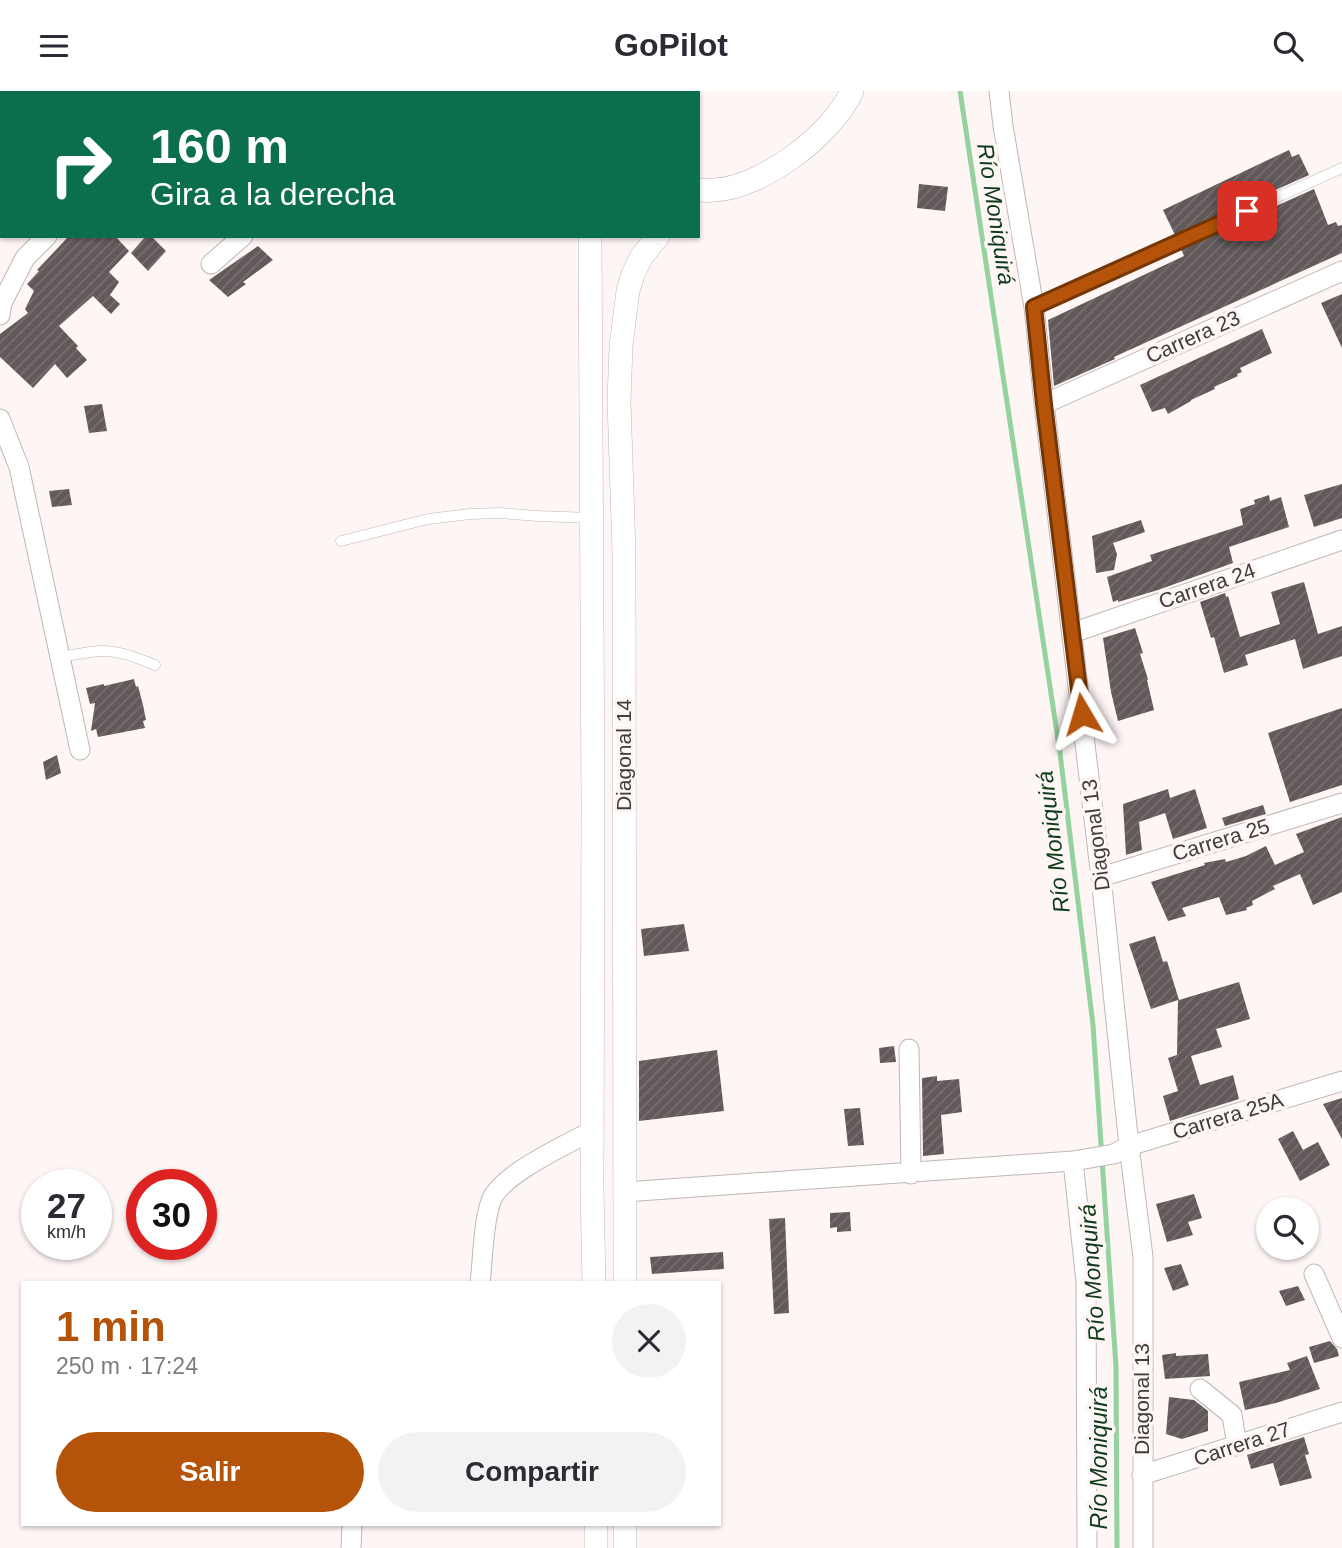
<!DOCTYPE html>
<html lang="es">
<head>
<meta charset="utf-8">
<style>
  body { margin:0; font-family:Helvetica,sans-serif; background:#f2f2f3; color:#2b2b33; height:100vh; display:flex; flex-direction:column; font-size:26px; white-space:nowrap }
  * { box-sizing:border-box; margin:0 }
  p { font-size:23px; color:#7c7c81 }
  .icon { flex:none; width:38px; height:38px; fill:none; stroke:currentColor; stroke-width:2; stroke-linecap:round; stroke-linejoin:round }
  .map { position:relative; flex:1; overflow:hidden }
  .sheet { position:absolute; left:21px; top:1190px; width:700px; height:245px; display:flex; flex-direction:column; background:#fff; border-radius:0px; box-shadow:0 2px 5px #0004 }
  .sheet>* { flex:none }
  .hud { position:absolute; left:0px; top:0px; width:700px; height:147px; box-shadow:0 2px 5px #0004; background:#0b6e4f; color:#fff; overflow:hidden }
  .buttons { position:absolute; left:1256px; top:1106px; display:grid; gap:14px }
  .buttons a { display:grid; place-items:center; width:63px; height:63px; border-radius:50%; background:#fff; box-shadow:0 2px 5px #0004; font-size:35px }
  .speed { position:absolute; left:21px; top:1078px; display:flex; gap:14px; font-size:35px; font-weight:700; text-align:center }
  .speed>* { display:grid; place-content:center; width:91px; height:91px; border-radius:50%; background:#fff; box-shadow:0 2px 5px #0004; line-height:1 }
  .speed small { font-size:18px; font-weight:400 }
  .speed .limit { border:10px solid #d22; background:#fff; color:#111 }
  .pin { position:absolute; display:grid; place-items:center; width:60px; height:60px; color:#fff; margin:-30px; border-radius:14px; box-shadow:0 4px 10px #0006 }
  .me { position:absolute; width:77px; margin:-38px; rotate:353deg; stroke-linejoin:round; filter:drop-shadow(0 0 5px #0008) }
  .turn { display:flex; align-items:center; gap:24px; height:147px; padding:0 35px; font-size:32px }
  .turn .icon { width:91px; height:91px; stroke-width:2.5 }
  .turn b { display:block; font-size:49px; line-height:60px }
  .round { display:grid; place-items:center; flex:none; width:74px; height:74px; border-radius:37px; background:#f2f2f3 }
  .head { display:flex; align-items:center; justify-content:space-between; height:119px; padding:0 35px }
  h1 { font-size:42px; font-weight:800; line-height:52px; color:#b45309 }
  .action { display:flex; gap:14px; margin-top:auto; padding:14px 35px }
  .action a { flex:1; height:80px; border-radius:42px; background:#b45309; color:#fff; font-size:28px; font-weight:800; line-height:80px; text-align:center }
  .action a+a { background:#f2f2f3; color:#2b2b33 }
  header { display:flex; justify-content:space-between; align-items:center; height:91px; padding:0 35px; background:#fff; font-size:32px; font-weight:800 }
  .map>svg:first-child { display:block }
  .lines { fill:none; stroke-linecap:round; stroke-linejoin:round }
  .stream { stroke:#94d29f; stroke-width:5 }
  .building { fill:url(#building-hatch) }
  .service-casing { stroke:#bfb7b6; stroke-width:11 }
  .minor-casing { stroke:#bfb7b6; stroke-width:21 }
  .tertiary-casing { stroke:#bfb7b6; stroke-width:24 }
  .service { stroke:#fff; stroke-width:10 }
  .minor { stroke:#fff; stroke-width:19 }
  .tertiary { stroke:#fff; stroke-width:23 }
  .route-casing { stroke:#753606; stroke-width:18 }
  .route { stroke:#b45309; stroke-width:12 }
  .labels { text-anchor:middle; stroke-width:7; stroke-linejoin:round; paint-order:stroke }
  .street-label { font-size:21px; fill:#3f3c3c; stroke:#fef5f5 }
  .water-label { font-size:23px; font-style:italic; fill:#0d3b1a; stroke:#fef5f5 }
</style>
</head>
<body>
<header><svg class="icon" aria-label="menu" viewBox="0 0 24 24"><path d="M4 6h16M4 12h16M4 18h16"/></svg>GoPilot<svg class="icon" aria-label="search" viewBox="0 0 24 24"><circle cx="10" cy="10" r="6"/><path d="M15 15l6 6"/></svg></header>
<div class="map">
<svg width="1342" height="1457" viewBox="0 0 1342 1457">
  <defs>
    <pattern id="building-hatch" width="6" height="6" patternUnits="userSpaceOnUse" patternTransform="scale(1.75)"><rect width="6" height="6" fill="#625a5a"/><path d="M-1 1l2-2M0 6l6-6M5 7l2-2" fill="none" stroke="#766f6f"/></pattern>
  </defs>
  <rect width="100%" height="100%" fill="#fef5f5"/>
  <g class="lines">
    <path class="stream" d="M960 0 1060 662 1093 934 1116 1276 1117 1457"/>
  </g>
  <path class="building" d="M1289 59 1292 66 1299 63 1309 84 1175 144 1163 119Z
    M919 93 948 96 945 120 917 117Z
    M1314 98 1328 134 1336 131 1338 135 1342 134V162L1114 266 1115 268 1054 295 1048 229 1184 165 1181 158Z
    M69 145H115L129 160 109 181 119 191 110 204 120 213 111 223 93 205 59 235 78 255 76 257 87 269 67 287 55 273 33 297 0 266V243L28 222 25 218 34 200 27 193 39 180 37 179Z
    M146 145H151L166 160 148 180 131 162Z
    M258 155 273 169 243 191 246 193 228 206 209 189Z
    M1342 203V257L1321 212Z
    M1262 238 1272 262 1240 277 1242 281 1237 283 1238 285 1214 296 1215 298 1191 309V310L1168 323 1165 317 1152 321 1140 294Z
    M102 313 107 340 89 342 84 315Z
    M1342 393V427L1314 436 1304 404Z
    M69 398 72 414 52 416 49 400Z
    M1269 404 1270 410 1281 406 1289 436 1229 456 1233 472 1158 499 1118 511V509L1113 511 1107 486 1152 470 1150 464 1243 434 1240 418 1255 413 1254 409Z
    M1141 429 1145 441 1113 452 1117 463 1114 479 1096 482 1092 445Z
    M1304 491 1318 543 1342 535V565L1303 578 1295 548 1245 564 1248 574 1224 582 1214 546 1211 547 1200 511 1225 502 1226 506 1228 505 1240 546 1280 533 1271 501Z
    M1135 537 1143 562 1140 563 1148 588 1147 589 1154 619 1118 630 1111 601 1103 547Z
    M134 588 136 596 138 595 143 614 146 629 143 630 145 637 98 646 96 638 91 640 95 612 90 613 86 597 104 593V595Z
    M1342 617V694L1290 711 1268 642Z
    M57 664 61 682 46 689 43 671Z
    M1168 698 1170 707 1195 698 1207 737 1173 748 1165 722 1139 731 1142 759 1126 764 1123 713Z
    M1263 714 1266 723 1225 735 1222 727Z
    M1342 726V801L1313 814 1300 783 1273 795 1275 798 1252 810 1253 814 1246 817 1247 819 1226 824 1219 806 1182 817 1186 825 1168 830 1151 791 1205 774 1204 772 1225 768 1226 771 1246 765 1266 755 1275 774 1304 761 1296 743Z
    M684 833 689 860 644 865 641 838Z
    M1155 845 1163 871 1167 870 1179 909 1239 891 1250 928 1216 938 1222 956 1191 965 1200 994 1233 984 1239 1008 1170 1030 1163 1005 1178 1000 1168 967 1177 964 1178 909 1151 918 1129 853Z
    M894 955 896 971 880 972 879 957Z
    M717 959 724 1020 639 1030V970Z
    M937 985V990L959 988 962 1021 941 1024 944 1063 923 1065 922 987Z
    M1342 1007V1048L1323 1013Z
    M860 1017 864 1054 848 1055 844 1018Z
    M1293 1040 1303 1059 1318 1051 1330 1074 1300 1090 1278 1048Z
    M1194 1103 1202 1127 1188 1131 1193 1144 1167 1151 1156 1113Z
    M850 1121 851 1140 837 1141V1136L830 1137V1122Z
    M785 1127 789 1222 774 1223 769 1128Z
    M723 1161 724 1178 652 1183 650 1166Z
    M1181 1173 1189 1194 1173 1200 1164 1177Z
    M1298 1195 1305 1209 1286 1215 1279 1200Z
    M1330 1250 1337 1258 1339 1265 1314 1272 1309 1256Z
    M1176 1262V1265L1208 1263 1210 1285 1165 1288 1162 1264Z
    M1307 1265 1320 1298 1276 1312 1245 1319 1239 1291 1290 1279 1287 1272Z
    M1169 1306 1194 1309 1208 1320V1340L1182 1348 1166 1343Z
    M1304 1346 1309 1363 1305 1364 1312 1387 1280 1395 1273 1372 1251 1378 1247 1364Z"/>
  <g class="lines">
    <defs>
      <path id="service" d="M1034 216 1342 77
        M341 450 428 428 470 423 499 422 538 425 591 427
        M60 566C73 564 87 561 100 560 119 559 137 567 155 574"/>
      <path id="minor" d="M999 0 1003 35 1034 216 1044 313 1101 786 1129 1055 1143 1166V1457
        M193 2 194 0
        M211 173 243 145
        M0 224 2 212 25 167 47 145
        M1044 313 1342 180
        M0 328 19 376 80 659
        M1072 542 1342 449
        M1101 786 1342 712
        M909 958 911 1083
        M1073 1070 1086 1191 1087 1457
        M624 1101 1073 1070 1114 1063 1129 1055 1342 990
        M1314 1183 1342 1247
        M480 1192C483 1168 483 1132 491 1110 500 1084 567 1053 592 1040
        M1200 1298 1232 1324 1237 1355
        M1142 1384 1342 1321
        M351 1457 352 1433"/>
      <path id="tertiary" d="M598 0V2
        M698 99C704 99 709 100 715 99 763 96 832 44 852 0
        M590 145 593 714 592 1100 594 1192
        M625 1192 624 460 619 310 621 255 628 200 633 183 642 165 658 145
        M596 1433V1457
        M625 1433V1457"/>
    </defs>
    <use href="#service" class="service-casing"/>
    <use href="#minor" class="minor-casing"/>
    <use href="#tertiary" class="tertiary-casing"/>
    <use href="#service" class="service"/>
    <use href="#minor" class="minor"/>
    <use href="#tertiary" class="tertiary"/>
  </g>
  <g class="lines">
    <defs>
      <path id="route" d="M1082 623 1044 313 1034 216 1247 120"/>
    </defs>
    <use href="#route" class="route-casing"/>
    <use href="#route" class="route"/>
  </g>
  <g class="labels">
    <g class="street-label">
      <text transform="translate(1193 246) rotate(-24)" y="7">Carrera 23</text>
      <text transform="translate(1207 495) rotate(-19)" y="7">Carrera 24</text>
      <text transform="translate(624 664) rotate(-90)" y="7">Diagonal 14</text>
      <text transform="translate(1096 744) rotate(-97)" y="7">Diagonal 13</text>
      <text transform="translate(1221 749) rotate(-17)" y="7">Carrera 25</text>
      <text transform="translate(1228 1025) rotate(-17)" y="7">Carrera 25A</text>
      <text transform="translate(1142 1308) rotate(-90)" y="7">Diagonal 13</text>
      <text transform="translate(1242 1353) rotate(-18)" y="7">Carrera 27</text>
    </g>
    <g class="water-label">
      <text transform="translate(996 123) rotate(81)" y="8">Río Moniquirá</text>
      <text transform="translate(1053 751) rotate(-97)" y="8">Río Moniquirá</text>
      <text transform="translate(1092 1182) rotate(-94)" y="8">Río Monquirá</text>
      <text transform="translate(1099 1367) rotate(-90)" y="8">Río Moniquirá</text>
    </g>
  </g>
</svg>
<div class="buttons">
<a><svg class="icon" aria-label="search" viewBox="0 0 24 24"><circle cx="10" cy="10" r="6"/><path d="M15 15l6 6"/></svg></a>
</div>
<div class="speed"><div>27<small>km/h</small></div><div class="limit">30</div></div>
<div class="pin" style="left:1247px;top:120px;background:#d93025"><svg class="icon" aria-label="arrive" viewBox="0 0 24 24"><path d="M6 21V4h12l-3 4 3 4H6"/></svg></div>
<svg class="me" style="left:1082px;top:623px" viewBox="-20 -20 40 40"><path d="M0-17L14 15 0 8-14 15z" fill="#b45309" stroke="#fff" stroke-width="4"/></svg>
<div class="hud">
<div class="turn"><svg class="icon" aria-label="right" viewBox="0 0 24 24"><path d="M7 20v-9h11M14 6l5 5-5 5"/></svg><div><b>160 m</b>Gira a la derecha</div></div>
</div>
<section class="sheet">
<div class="head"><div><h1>1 min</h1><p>250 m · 17:24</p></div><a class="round"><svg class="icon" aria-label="close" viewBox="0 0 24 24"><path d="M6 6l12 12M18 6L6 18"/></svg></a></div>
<div class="action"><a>Salir</a><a>Compartir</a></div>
</section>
</div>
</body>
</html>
